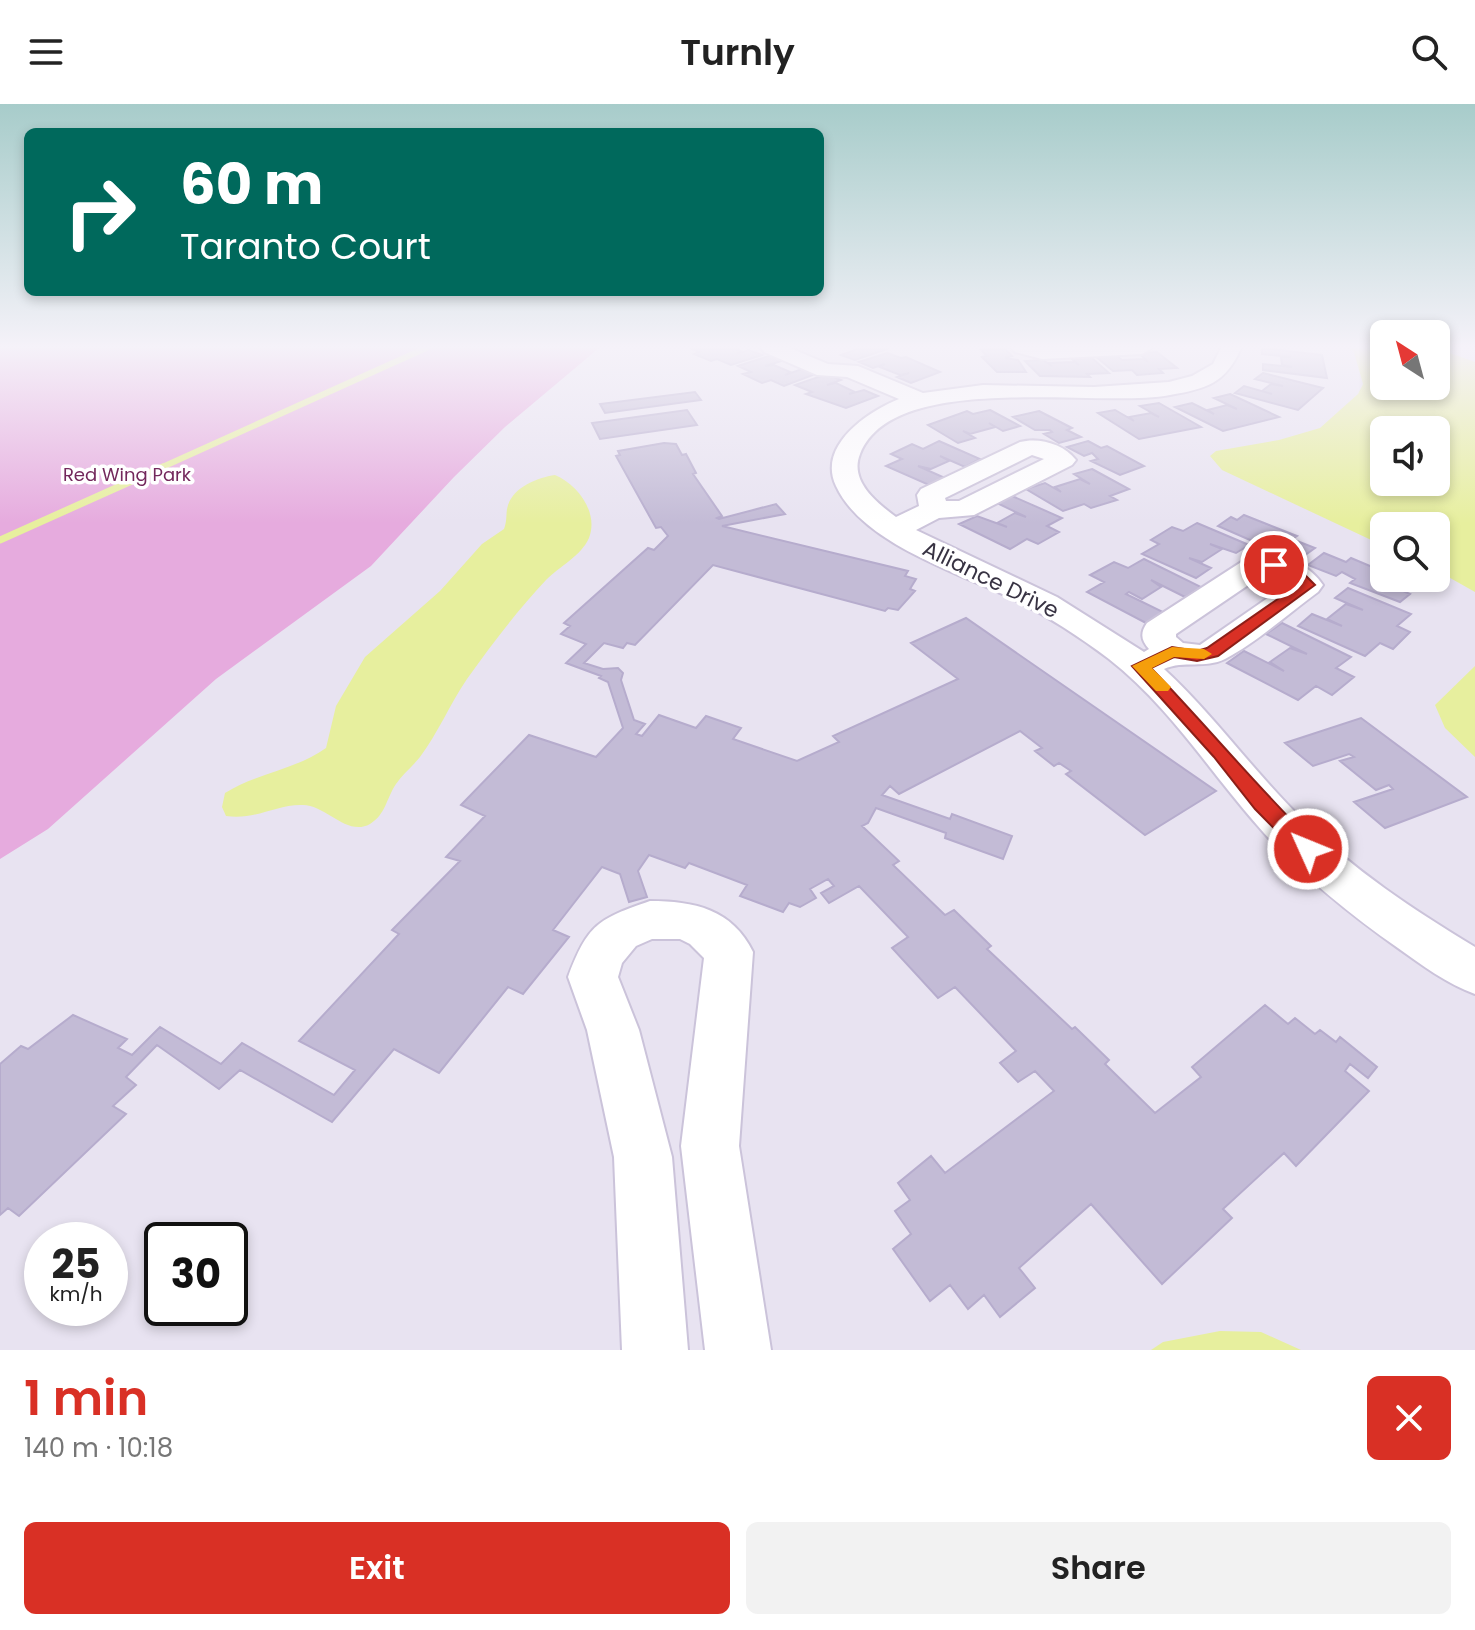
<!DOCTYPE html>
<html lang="en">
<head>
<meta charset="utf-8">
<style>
  body { margin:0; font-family:Poppins,sans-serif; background:#f2f2f2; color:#222; height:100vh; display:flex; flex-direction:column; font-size:30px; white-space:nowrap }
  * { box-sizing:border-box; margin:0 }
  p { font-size:26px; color:#767676 }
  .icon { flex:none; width:44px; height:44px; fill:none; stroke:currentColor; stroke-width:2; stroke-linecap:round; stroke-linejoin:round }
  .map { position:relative; height:1246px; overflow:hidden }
  .side { display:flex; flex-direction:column; background:#fff; flex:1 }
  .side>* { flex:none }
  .hud { position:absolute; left:24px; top:24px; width:800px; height:168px; border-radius:12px; box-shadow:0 4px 12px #0003; background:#00695c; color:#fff; overflow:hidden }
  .needle { width:52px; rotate:324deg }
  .tools { position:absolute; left:1370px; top:216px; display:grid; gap:16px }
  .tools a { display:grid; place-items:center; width:80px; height:80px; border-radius:12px; background:#fff; box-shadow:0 4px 12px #0003; font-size:40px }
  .speed { position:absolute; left:24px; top:1118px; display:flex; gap:16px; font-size:40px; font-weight:700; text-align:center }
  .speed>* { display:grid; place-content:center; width:104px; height:104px; border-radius:50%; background:#fff; box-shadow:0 4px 12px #0003; line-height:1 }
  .speed small { font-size:20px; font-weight:400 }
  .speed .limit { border:4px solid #111; border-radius:12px; background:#fff; color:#111 }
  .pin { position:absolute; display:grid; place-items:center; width:68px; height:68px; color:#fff; margin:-34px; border:4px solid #fff; border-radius:50%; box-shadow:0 2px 8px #0007 }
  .me { position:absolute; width:88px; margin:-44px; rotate:314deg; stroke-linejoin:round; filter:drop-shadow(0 0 6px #0008) }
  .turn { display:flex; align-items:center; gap:28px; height:168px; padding:0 24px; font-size:36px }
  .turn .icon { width:104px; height:104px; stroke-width:2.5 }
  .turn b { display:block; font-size:56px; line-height:68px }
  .round { display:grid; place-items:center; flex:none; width:84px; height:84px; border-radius:12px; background:#f2f2f2 }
  .headline { display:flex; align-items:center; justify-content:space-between; height:136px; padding:0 24px }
  h1 { font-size:48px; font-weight:600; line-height:60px; color:#d93025 }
  .primary-button { display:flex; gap:16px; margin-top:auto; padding:16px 24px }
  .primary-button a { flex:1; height:92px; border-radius:12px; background:#d93025; color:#fff; font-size:32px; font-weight:600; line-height:92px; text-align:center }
  .primary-button a+a { background:#f2f2f2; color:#222 }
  header { display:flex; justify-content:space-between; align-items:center; height:104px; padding:0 24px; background:#fff; font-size:36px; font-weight:600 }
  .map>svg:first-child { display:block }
  .green { fill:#e6abde }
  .water { fill:#e7ef9e; fill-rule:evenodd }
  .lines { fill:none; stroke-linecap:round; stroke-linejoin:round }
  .stream-far1 { stroke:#e7ef9e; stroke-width:6 }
  .stream { stroke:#e7ef9e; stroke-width:7 }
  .building { fill:#c3bbd6; stroke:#b6accd; stroke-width:2 }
  .minor-casing { stroke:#cbc3da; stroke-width:4 }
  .minor { fill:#fff; fill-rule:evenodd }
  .route { fill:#d93025; stroke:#8d1f18; stroke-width:2 }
  .slow { fill:#f59e0b }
  .labels { text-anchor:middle; stroke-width:7; stroke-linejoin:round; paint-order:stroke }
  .far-park-label { font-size:18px; fill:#73285c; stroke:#fff }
  .street-label { font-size:22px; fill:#383343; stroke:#fff }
</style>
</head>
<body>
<header><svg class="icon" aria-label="menu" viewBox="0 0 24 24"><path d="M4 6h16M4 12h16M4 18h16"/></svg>Turnly<svg class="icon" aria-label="search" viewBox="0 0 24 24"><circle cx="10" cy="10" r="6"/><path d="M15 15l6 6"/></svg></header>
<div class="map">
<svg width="1475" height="1246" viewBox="0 0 1475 1246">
  <rect width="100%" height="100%" fill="#e8e3f1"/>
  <path class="green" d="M0 244H599L505 323 454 373 371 462 216 575 48 725 0 755Z"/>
  <path class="water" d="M1348 244H1384V282H1436V244L1475 258V488L1436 466V422H1384V442L1222 366 1210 352 1216 347 1279 336 1320 324 1358 290 1363 280 1354 248ZM1384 326H1436V378H1384Z
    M555 371C577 380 599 408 589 434 581 452 560 462 546 476 517 507 491 541 467 575 450 600 438 629 420 653 412 663 402 671 396 680 386 695 386 710 370 720 347 733 326 701 303 701 276 700 258 716 226 712L222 703 225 689C257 669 295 666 326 644L336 602 365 553 440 487 482 440 504 425C507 417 506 412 507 405 511 384 536 374 555 371Z
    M1475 562V653L1445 624 1435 601Z
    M1220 1227 1261 1228 1301 1246H1151L1163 1238Z"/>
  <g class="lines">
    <path class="stream-far1" d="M158 365 426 244"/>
    <path class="stream" d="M0 436 163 363"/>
  </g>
  <path class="building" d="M691 244H734L741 247 736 250 749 246 762 251 731 261 717 255 711 257 694 250 699 248Z
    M860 244H886L887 245 855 256 841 251Z
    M1262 244 1322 251 1327 274 1263 266V260L1292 263 1282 261 1281 253H1291L1262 250Z
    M1005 245 1012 252 1005 254 1018 256 1026 268H997L982 253 987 252 981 246Z
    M1157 248 1177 264 1159 265 1163 269 1137 271 1132 266 1113 267 1094 251 1113 249 1122 256 1143 255 1148 258 1139 249Z
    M887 249 901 254 906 253 940 268 911 279 897 273 909 269 900 271 880 263 885 260 873 264 859 258Z
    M772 251 785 256 765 262 774 261 790 268 785 271 805 264 818 269 784 282 771 276 762 279 743 270 751 268 738 262Z
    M1092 254 1109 269 1087 270 1090 273 1040 272 1025 257 1043 256 1052 262 1048 259 1074 258 1079 261 1072 255Z
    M1263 269 1323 284 1298 306 1235 289 1244 282 1272 290 1262 287 1271 280 1283 282 1255 275Z
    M827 270 841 276 827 281 836 279 855 288 849 290 864 286 878 292 846 304 806 290 812 288 795 281Z
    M695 288 701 296 605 309 600 300Z
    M1230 290 1279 313 1223 327 1175 303 1192 299 1214 310 1208 306 1227 301 1237 305 1214 294Z
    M1159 299 1201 323 1139 335 1098 309 1115 306 1134 317 1129 313 1151 309 1159 313 1140 302Z
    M687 306 697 321 600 335 592 319Z
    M990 306 1020 322 1003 327 989 319 995 323 970 330 963 327 975 334 958 339 928 321 967 307 973 310Z
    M1039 307 1072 324 1067 326 1081 333 1059 339 1044 330 1052 328 1050 326H1035L1013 313Z
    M939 337 980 355 965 363 940 352 949 357 931 365 918 362 945 374 929 381 886 362 902 355 891 350 912 340 923 345Z
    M1088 337 1101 344 1107 342 1144 362 1120 371 1091 357 1098 355 1092 349 1084 352 1067 343Z
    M664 339 676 340 682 351 686 350 696 369 693 370 722 412 717 414 719 415 776 400 785 410 722 422 908 467 905 472 916 475 910 485 915 487 898 506 888 504 885 507 713 461 635 541 627 539 623 544 604 539 584 559 603 565 618 564 623 569 621 576 634 616 645 620 636 630 642 632 659 611 696 624 706 612 741 624 733 635 797 657 839 638 833 632 958 575 911 539 966 514 1216 687 1145 731 1066 670 1071 667 1059 659 1054 662 1035 647 1042 644 1020 627 899 690 890 682 882 691 950 715 952 710 1012 732 1003 755 945 734 946 729 876 704 868 719 862 722 899 757 893 761 945 811 954 806 991 842 987 845 1072 925 1075 923 1109 956 1105 960 1155 1009 1201 973 1192 963 1265 901 1288 920 1295 914 1315 930 1320 926 1336 938 1340 933 1377 963 1368 974 1350 960 1345 967 1369 987 1296 1062 1284 1049 1223 1105 1232 1114 1162 1180 1091 1100 1019 1164 1035 1184 1000 1213 984 1191 968 1205 950 1181 930 1197 893 1145 911 1130 895 1107 910 1096 898 1079 931 1052 945 1069 1054 987 1035 967 1018 978 1000 959 1016 947 955 883 938 894 892 844 908 833 859 782 829 799 821 789 834 782 828 775 810 785 816 794 800 803 789 799 783 808 740 792 747 781 689 759 685 764 649 751 638 767 647 793 629 798 620 770 602 763 553 826 569 833 523 890 508 883 439 969 394 945 332 1018 240 966 219 985 157 941 126 973 136 981 113 1002 126 1010 19 1112 8 1104 0 1111V960L21 942 28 945 73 911 127 935 118 944 132 951 160 923 221 960 242 939 334 991 355 966 299 937 399 830 392 826 460 757 446 753 485 712 461 701 529 631 596 653 623 624 608 578 599 574 601 572 566 559 586 540 561 530 570 522 564 519 648 444 654 446 668 432 661 423 656 424 616 352 620 351 618 347Z
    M1092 365 1129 385 1110 392 1117 396 1091 404 1084 400 1063 407 1026 385 1045 379 1061 388 1055 383 1080 375 1090 380 1074 370Z
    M1012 392 1062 414 1047 422 1059 428 1038 440 1027 435 1010 445 959 420 977 412 1007 423 997 419 1015 409 1026 413 997 399Z
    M1244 411 1297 432 1292 435 1315 444 1298 456 1270 445 1278 440 1262 435 1257 439 1218 422 1231 413 1237 416Z
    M1197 419 1249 441 1236 449 1210 440 1222 445 1202 458 1189 454 1211 464 1196 474 1142 450 1159 440 1151 436 1172 423 1183 427Z
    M1324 449 1346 458 1351 454 1384 468V474H1399L1412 479 1403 487 1410 490 1400 498 1350 479 1355 475 1342 468 1336 472 1308 461Z
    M1144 455 1201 483 1185 493 1151 476 1161 483 1142 495 1129 488 1126 490 1163 508 1146 519 1087 488 1104 478 1090 471 1114 458 1128 464Z
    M1348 484 1411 510 1397 522 1410 528 1393 545 1380 539 1365 552 1298 522 1312 510 1342 522 1327 515 1346 500 1363 506 1335 494Z
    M1282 519 1351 553 1336 564 1354 573 1332 591 1316 582 1298 596 1227 559 1244 547 1284 567 1270 558 1290 544 1307 550 1266 530Z
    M1361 614 1467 693 1385 724 1354 698 1393 685 1389 681 1376 686 1340 657 1354 653 1349 650 1313 662 1285 639Z"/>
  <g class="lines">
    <defs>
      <path id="minor" d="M761 244H790L828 260 858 262 923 289 983 281 1094 283 1169 278 1192 272 1213 260 1221 244H1241C1226 279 1206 285 1170 291 1096 305 893 265 860 350 849 377 877 399 896 413L919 402 917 391 921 385 1020 338C1039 333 1064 340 1076 356L1072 361 974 411 939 414 916 426 1057 493 1144 548 1149 545C1141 536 1140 529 1147 519L1246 455C1275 447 1306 456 1323 481L1318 488C1289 509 1256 539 1225 555 1205 565 1184 556 1164 565 1214 611 1253 667 1302 715 1353 766 1414 806 1475 843V890C1447 880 1422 861 1398 844 1347 808 1298 769 1257 721 1208 665 1168 601 1109 555 1080 533 1049 513 1017 497 963 470 863 441 836 382 817 342 867 308 899 295L847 273 817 271 764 248ZM1032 351 1044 355 959 397H946L945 394ZM1263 471 1281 473 1288 480 1200 541 1183 539 1176 533V530Z
        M1012 244H1152L1142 250 1042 255 1015 248Z
        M650 797C694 797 732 805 753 848L739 1042 771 1246H705L681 1042 704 854 690 840 680 835H652L636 842 622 859 618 873 639 926 672 1053 688 1246H622L614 1053 587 926 568 873C588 820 598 815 650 797Z"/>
    </defs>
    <use href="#minor" class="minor-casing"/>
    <use href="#minor" class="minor"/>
  </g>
  <linearGradient id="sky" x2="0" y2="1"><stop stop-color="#a7ccca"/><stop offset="0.58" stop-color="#f5f2f9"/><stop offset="1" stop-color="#f5f2f9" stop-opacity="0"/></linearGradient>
  <rect width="1475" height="419" fill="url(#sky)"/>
  <path class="route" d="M1274 456 1295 461 1315 481 1218 552 1197 557 1174 553 1151 564C1207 622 1258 684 1315 740L1318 745 1315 751H1300L1255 705 1214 653 1132 562 1172 543 1197 547 1207 544 1298 481 1285 468 1269 464 1267 461Z"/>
  <path class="slow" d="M1172 543 1204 545 1212 550 1204 555 1174 553 1152 564 1171 583 1168 587H1156L1132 562Z"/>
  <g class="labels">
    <g class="far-park-label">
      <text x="127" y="377">Red Wing Park</text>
    </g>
    <g class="street-label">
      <text transform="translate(991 475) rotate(26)" y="8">Alliance Drive</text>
    </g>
  </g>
</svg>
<div class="tools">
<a><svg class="needle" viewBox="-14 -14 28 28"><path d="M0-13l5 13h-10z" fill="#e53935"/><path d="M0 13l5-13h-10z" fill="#767676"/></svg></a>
<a><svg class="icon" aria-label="sound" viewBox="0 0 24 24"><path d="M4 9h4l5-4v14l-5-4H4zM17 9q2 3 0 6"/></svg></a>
<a><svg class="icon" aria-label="search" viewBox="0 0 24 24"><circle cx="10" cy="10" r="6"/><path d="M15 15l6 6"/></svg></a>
</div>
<div class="speed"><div>25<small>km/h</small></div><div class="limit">30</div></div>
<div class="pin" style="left:1274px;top:461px;background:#d93025"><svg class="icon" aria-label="arrive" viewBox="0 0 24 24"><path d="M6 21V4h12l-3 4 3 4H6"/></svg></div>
<svg class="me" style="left:1308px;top:745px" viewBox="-20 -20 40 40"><circle r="17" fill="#d93025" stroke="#fff" stroke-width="3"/><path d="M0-11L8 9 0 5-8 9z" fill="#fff"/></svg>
<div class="hud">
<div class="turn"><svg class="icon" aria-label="right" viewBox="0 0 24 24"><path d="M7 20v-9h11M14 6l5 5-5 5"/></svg><div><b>60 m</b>Taranto Court</div></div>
</div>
</div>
<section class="side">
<div class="headline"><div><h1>1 min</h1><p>140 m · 10:18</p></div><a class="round" style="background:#d93025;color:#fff"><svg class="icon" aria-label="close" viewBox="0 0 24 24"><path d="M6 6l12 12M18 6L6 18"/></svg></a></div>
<div class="primary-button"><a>Exit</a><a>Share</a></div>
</section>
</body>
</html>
